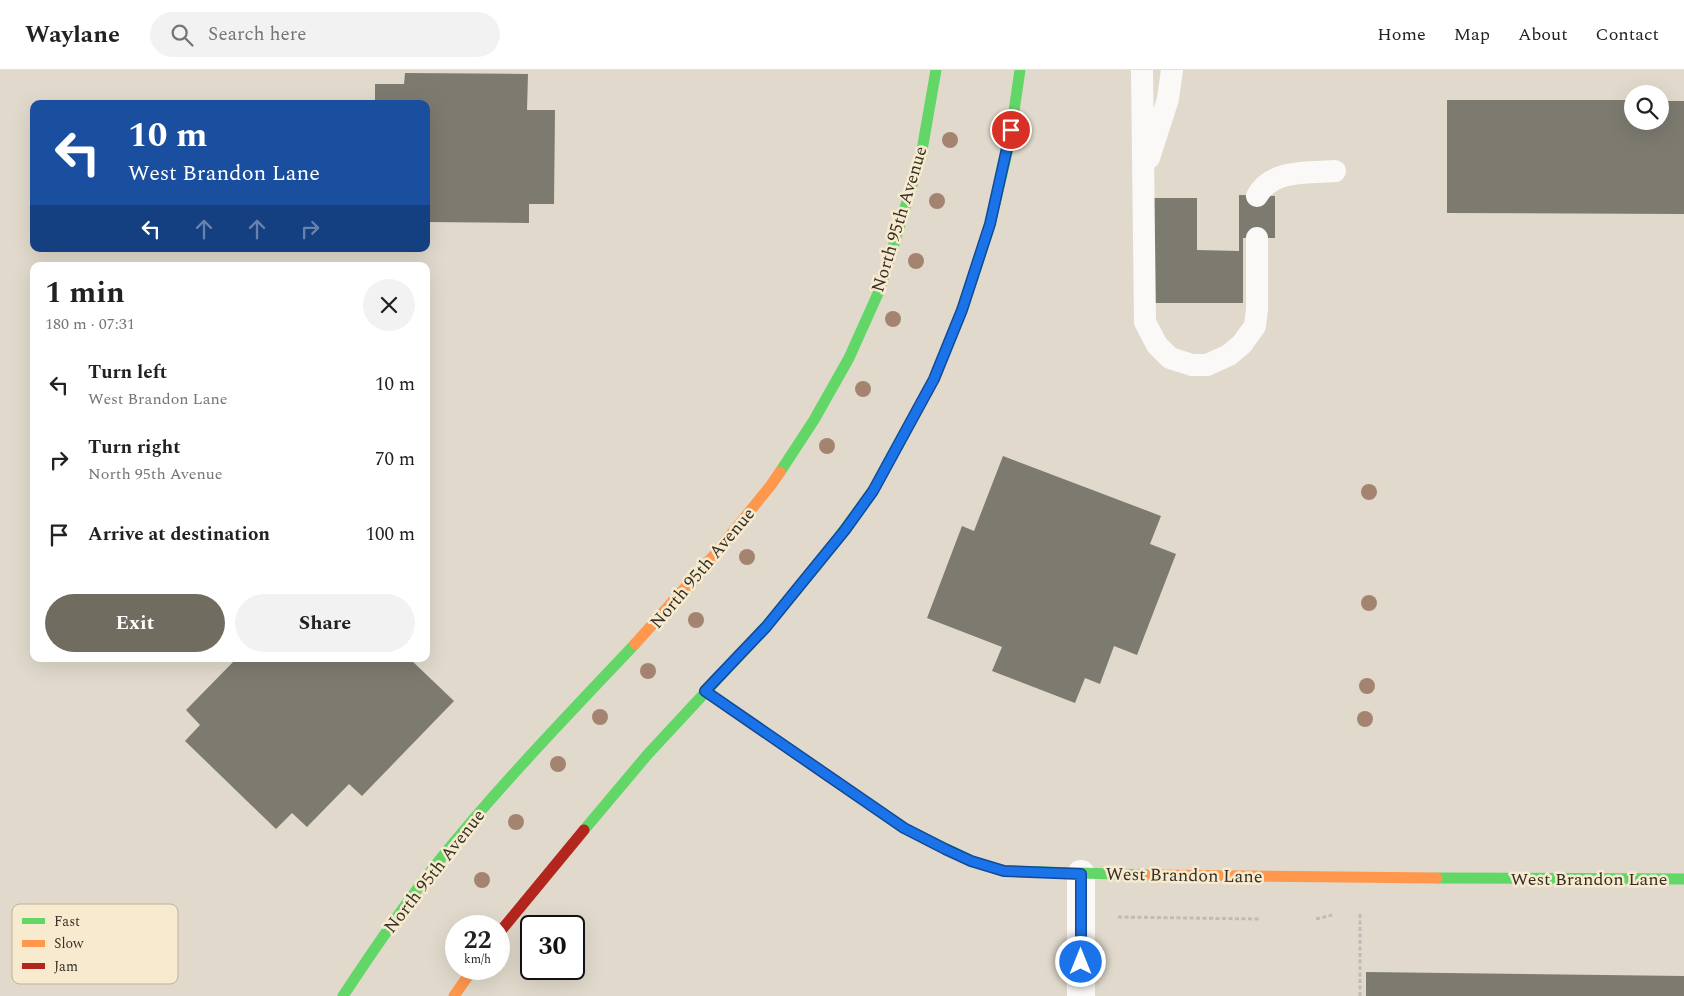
<!DOCTYPE html>
<html lang="en">
<head>
<meta charset="utf-8">
<style>
  body { margin:0; font-family:Spectral,serif; background:#f2f2f2; color:#222; height:100vh; display:flex; flex-direction:column; font-size:19px; white-space:nowrap }
  * { box-sizing:border-box; margin:0 }
  p { font-size:16px; color:#767676 }
  .icon { flex:none; width:28px; height:28px; fill:none; stroke:currentColor; stroke-width:2; stroke-linecap:round; stroke-linejoin:round }
  .map { position:relative; flex:1; overflow:hidden }
  .details { position:absolute; left:30px; top:192px; width:400px; height:400px; display:flex; flex-direction:column; background:#fff; border-radius:10px; box-shadow:0 5px 20px #0002 }
  .details>* { flex:none }
  .hud { position:absolute; left:30px; top:30px; width:400px; height:152px; border-radius:10px; box-shadow:0 5px 20px #0002; background:#1a4fa0; color:#fff; overflow:hidden }
  .fabs { position:absolute; left:1624px; top:15px; display:grid; gap:10px }
  .fabs a { display:grid; place-items:center; width:45px; height:45px; border-radius:50%; background:#fff; box-shadow:0 5px 20px #0002; font-size:25px }
  .speed { position:absolute; left:445px; top:845px; display:flex; gap:10px; font-size:25px; font-weight:700; text-align:center }
  .speed>* { display:grid; place-content:center; width:65px; height:65px; border-radius:50%; background:#fff; box-shadow:0 5px 20px #0002; line-height:1 }
  .speed small { font-size:12px; font-weight:400 }
  .speed .limit { border:2px solid #111; border-radius:8px; background:#fff; color:#111 }
  .pin { position:absolute; display:grid; place-items:center; width:42px; height:42px; color:#fff; margin:-21px; border:2px solid #fff; border-radius:50%; box-shadow:0 1px 5px #0007 }
  .me { position:absolute; width:55px; margin:-28px; rotate:0deg; stroke-linejoin:round; filter:drop-shadow(0 0 4px #0008) }
  .turn { display:flex; align-items:center; gap:18px; height:105px; padding:0 15px; font-size:22px }
  .turn .icon { width:65px; height:65px; stroke-width:2.5 }
  .turn b { display:block; font-size:35px; line-height:42px }
  .lanes { display:flex; align-items:center; height:48px; padding:0 15px; background:#0003; justify-content:center; gap:25px; direction:ltr }
  .lanes .off { opacity:.35 }
  .round { display:grid; place-items:center; flex:none; width:52px; height:52px; border-radius:26px; background:#f2f2f2 }
  .head { display:flex; align-items:center; justify-content:space-between; height:85px; padding:0 15px }
  h1 { font-size:30px; font-weight:700; line-height:38px }
  .action { display:flex; gap:10px; margin-top:auto; padding:10px 15px }
  .action a { flex:1; height:58px; border-radius:30px; background:#716c60; color:#fff; font-size:20px; font-weight:700; line-height:58px; text-align:center }
  .action a+a { background:#f2f2f2; color:#222 }
  ul { padding:0; list-style:none }
  li { display:flex; align-items:center; gap:15px; height:75px; padding:0 15px }
  li div { flex:1 }
  li b { display:block; font-size:19px }
  li em { font-style:normal }
  header { display:flex; align-items:center; gap:30px; box-sizing:border-box; height:70px; padding:0 25px; background:#fff; border-bottom:1px solid #e0e0e0 }
  header strong { font-size:24px }
  nav { display:flex; gap:28px; margin-inline-start:auto; font-size:18px }
  .search { width:350px; height:45px; background:#f2f2f2; display:flex; align-items:center; gap:12px; box-sizing:border-box; padding:0 18px; border-radius:28px; color:#767676; font-size:19px }
  .map>svg:first-child { display:block }
  .building { fill:#7d7a70 }
  .lines { fill:none; stroke-linecap:round; stroke-linejoin:round }
  .path { stroke:#bfbcb7; stroke-width:3; stroke-dasharray:4 2.5; stroke-linecap:butt }
  .lane { stroke:#faf9f7; stroke-width:22 }
  .street { stroke:#faf9f7; stroke-width:28 }
  .fast { stroke:#63d668; stroke-width:11 }
  .slow { stroke:#ff974d; stroke-width:11 }
  .jam { stroke:#b3261e; stroke-width:11 }
  .tree { fill:#a48471 }
  .route-casing { stroke:#114b97; stroke-width:12 }
  .route { stroke:#1a73e8; stroke-width:9 }
  .labels { text-anchor:middle; stroke-width:5; stroke-linejoin:round; paint-order:stroke }
  .street-label { font-size:18px; fill:#353026; stroke:#f7eacf }
  .key { fill:#f7eacf; stroke:#bdb29c; stroke-width:1 }
  .key-label { font-size:14px; fill:#353026 }
</style>
</head>
<body>
<header>
<strong>Waylane</strong>
<div class="search"><svg class="icon" aria-label="search" viewBox="0 0 24 24"><circle cx="10" cy="10" r="6"/><path d="M15 15l6 6"/></svg>Search here</div>
<nav><a>Home</a><a>Map</a><a>About</a><a>Contact</a></nav>
</header>
<div class="map">
<svg width="1684" height="926" viewBox="0 0 1684 926">
  <rect width="100%" height="100%" fill="#e1dacc"/>
  <path class="building" d="M405 3 528 4 527 40H555L554 134H529V153L426 152V34H375V14H404Z
    M1447 30H1632V51H1660V31H1684V144L1447 143Z
    M1239 125 1275 126V168H1243V233H1154L1153 128H1197V180L1239 181Z
    M1003 386 1161 446 1150 474 1176 484 1137 585 1114 576 1100 614 1085 608 1075 633 992 601 1002 577 927 548 962 456 974 461Z
    M236 589H410L454 631 362 726 349 714 307 757 292 743 276 759 185 671 200 655 186 640Z
    M1366 902 1684 906V926H1366Z"/>
  <g class="lines">
    <path class="path" d="M1118 847 1259 849
      M1316 849 1332 845
      M1360 926V844"/>
    <path class="lane" d="M1142 0 1145 252 1157 275 1170 288 1192 295H1207L1229 285 1242 274 1255 256 1257 239V168
      M1149 88 1168 29 1172 0
      M1257 126C1272 99 1308 103 1335 101"/>
    <path class="street" d="M1081 926V804"/>
    <path class="fast" d="M973 207 990 154 1009 75 1020 0
      M780 402 814 350 849 288 880 219 921 86 936 0
      M841 715 904 758 971 791 1004 801 1151 805
      M584 760 648 684 766 557 835 472 873 421 905 362
      M1437 808 1684 809
      M343 926C374 879 406 832 442 787 502 713 569 644 635 574"/>
    <path class="slow" d="M905 362 934 309 962 240 973 207
      M635 574 716 483 771 415 780 402
      M1151 805 1437 808
      M454 926 473 899"/>
    <path class="jam" d="M705 621 841 715
      M499 863 584 760"/>
  </g>
  <g class="tree">
    <circle cx="950" cy="70" r="8"/>
    <circle cx="937" cy="131" r="8"/>
    <circle cx="916" cy="191" r="8"/>
    <circle cx="893" cy="249" r="8"/>
    <circle cx="863" cy="319" r="8"/>
    <circle cx="827" cy="376" r="8"/>
    <circle cx="1369" cy="422" r="8"/>
    <circle cx="747" cy="487" r="8"/>
    <circle cx="1369" cy="533" r="8"/>
    <circle cx="696" cy="550" r="8"/>
    <circle cx="648" cy="601" r="8"/>
    <circle cx="1367" cy="616" r="8"/>
    <circle cx="600" cy="647" r="8"/>
    <circle cx="1365" cy="649" r="8"/>
    <circle cx="558" cy="694" r="8"/>
    <circle cx="516" cy="752" r="8"/>
    <circle cx="482" cy="810" r="8"/>
  </g>
  <g class="lines">
    <defs>
      <path id="route" d="M1011 60 990 154 962 240 934 309 873 421 845 460 766 557 705 621 904 758 945 779 971 791 1004 801 1081 804V892"/>
    </defs>
    <use href="#route" class="route-casing"/>
    <use href="#route" class="route"/>
  </g>
  <g class="labels">
    <g class="street-label">
      <text transform="translate(899 149) rotate(-73)" y="6">North 95th Avenue</text>
      <text transform="translate(702 498) rotate(-50)" y="6">North 95th Avenue</text>
      <text transform="translate(434 801) rotate(-52)" y="6">North 95th Avenue</text>
      <text transform="translate(1184 805) rotate(1)" y="6">West Brandon Lane</text>
      <text x="1589" y="815">West Brandon Lane</text>
    </g>
  </g>
  <rect x="12" y="834" width="166" height="80" rx="8" class="key"/>
  <rect x="22" y="848" width="23" height="6" fill="#63d668"/>
  <rect x="22" y="870" width="23" height="7" fill="#ff974d"/>
  <rect x="22" y="893" width="23" height="6" fill="#b3261e"/>
  <g class="key-label">
    <text x="54" y="856">Fast</text>
    <text x="54" y="878">Slow</text>
    <text x="54" y="901">Jam</text>
  </g>
</svg>
<div class="fabs">
<a><svg class="icon" aria-label="search" viewBox="0 0 24 24"><circle cx="10" cy="10" r="6"/><path d="M15 15l6 6"/></svg></a>
</div>
<div class="speed"><div>22<small>km/h</small></div><div class="limit">30</div></div>
<div class="pin" style="left:1011px;top:60px;background:#d93025"><svg class="icon" aria-label="arrive" viewBox="0 0 24 24"><path d="M6 21V4h12l-3 4 3 4H6"/></svg></div>
<svg class="me" style="left:1081px;top:892px" viewBox="-20 -20 40 40"><circle r="17" fill="#1a73e8" stroke="#fff" stroke-width="3"/><path d="M0-11L8 9 0 5-8 9z" fill="#fff"/></svg>
<div class="hud">
<div class="turn"><svg class="icon" aria-label="left" viewBox="0 0 24 24"><path d="M17 20v-9H6M10 6l-5 5 5 5"/></svg><div><b>10 m</b>West Brandon Lane</div></div>
<div class="lanes"><svg class="icon" aria-label="left" viewBox="0 0 24 24"><path d="M17 20v-9H6M10 6l-5 5 5 5"/></svg><svg class="icon off" aria-label="ahead" viewBox="0 0 24 24"><path d="M12 20V5M6 11l6-6 6 6"/></svg><svg class="icon off" aria-label="ahead" viewBox="0 0 24 24"><path d="M12 20V5M6 11l6-6 6 6"/></svg><svg class="icon off" aria-label="right" viewBox="0 0 24 24"><path d="M7 20v-9h11M14 6l5 5-5 5"/></svg></div>
</div>
<section class="details">
<div class="head"><div><h1>1 min</h1><p>180 m · 07:31</p></div><a class="round"><svg class="icon" aria-label="close" viewBox="0 0 24 24"><path d="M6 6l12 12M18 6L6 18"/></svg></a></div>
<ul>
<li><svg class="icon" aria-label="left" viewBox="0 0 24 24"><path d="M17 20v-9H6M10 6l-5 5 5 5"/></svg><div><b>Turn left</b><p>West Brandon Lane</p></div><em>10 m</em></li>
<li><svg class="icon" aria-label="right" viewBox="0 0 24 24"><path d="M7 20v-9h11M14 6l5 5-5 5"/></svg><div><b>Turn right</b><p>North 95th Avenue</p></div><em>70 m</em></li>
<li><svg class="icon" aria-label="arrive" viewBox="0 0 24 24"><path d="M6 21V4h12l-3 4 3 4H6"/></svg><div><b>Arrive at destination</b></div><em>100 m</em></li>
</ul>
<div class="action"><a>Exit</a><a>Share</a></div>
</section>
</div>
</body>
</html>
